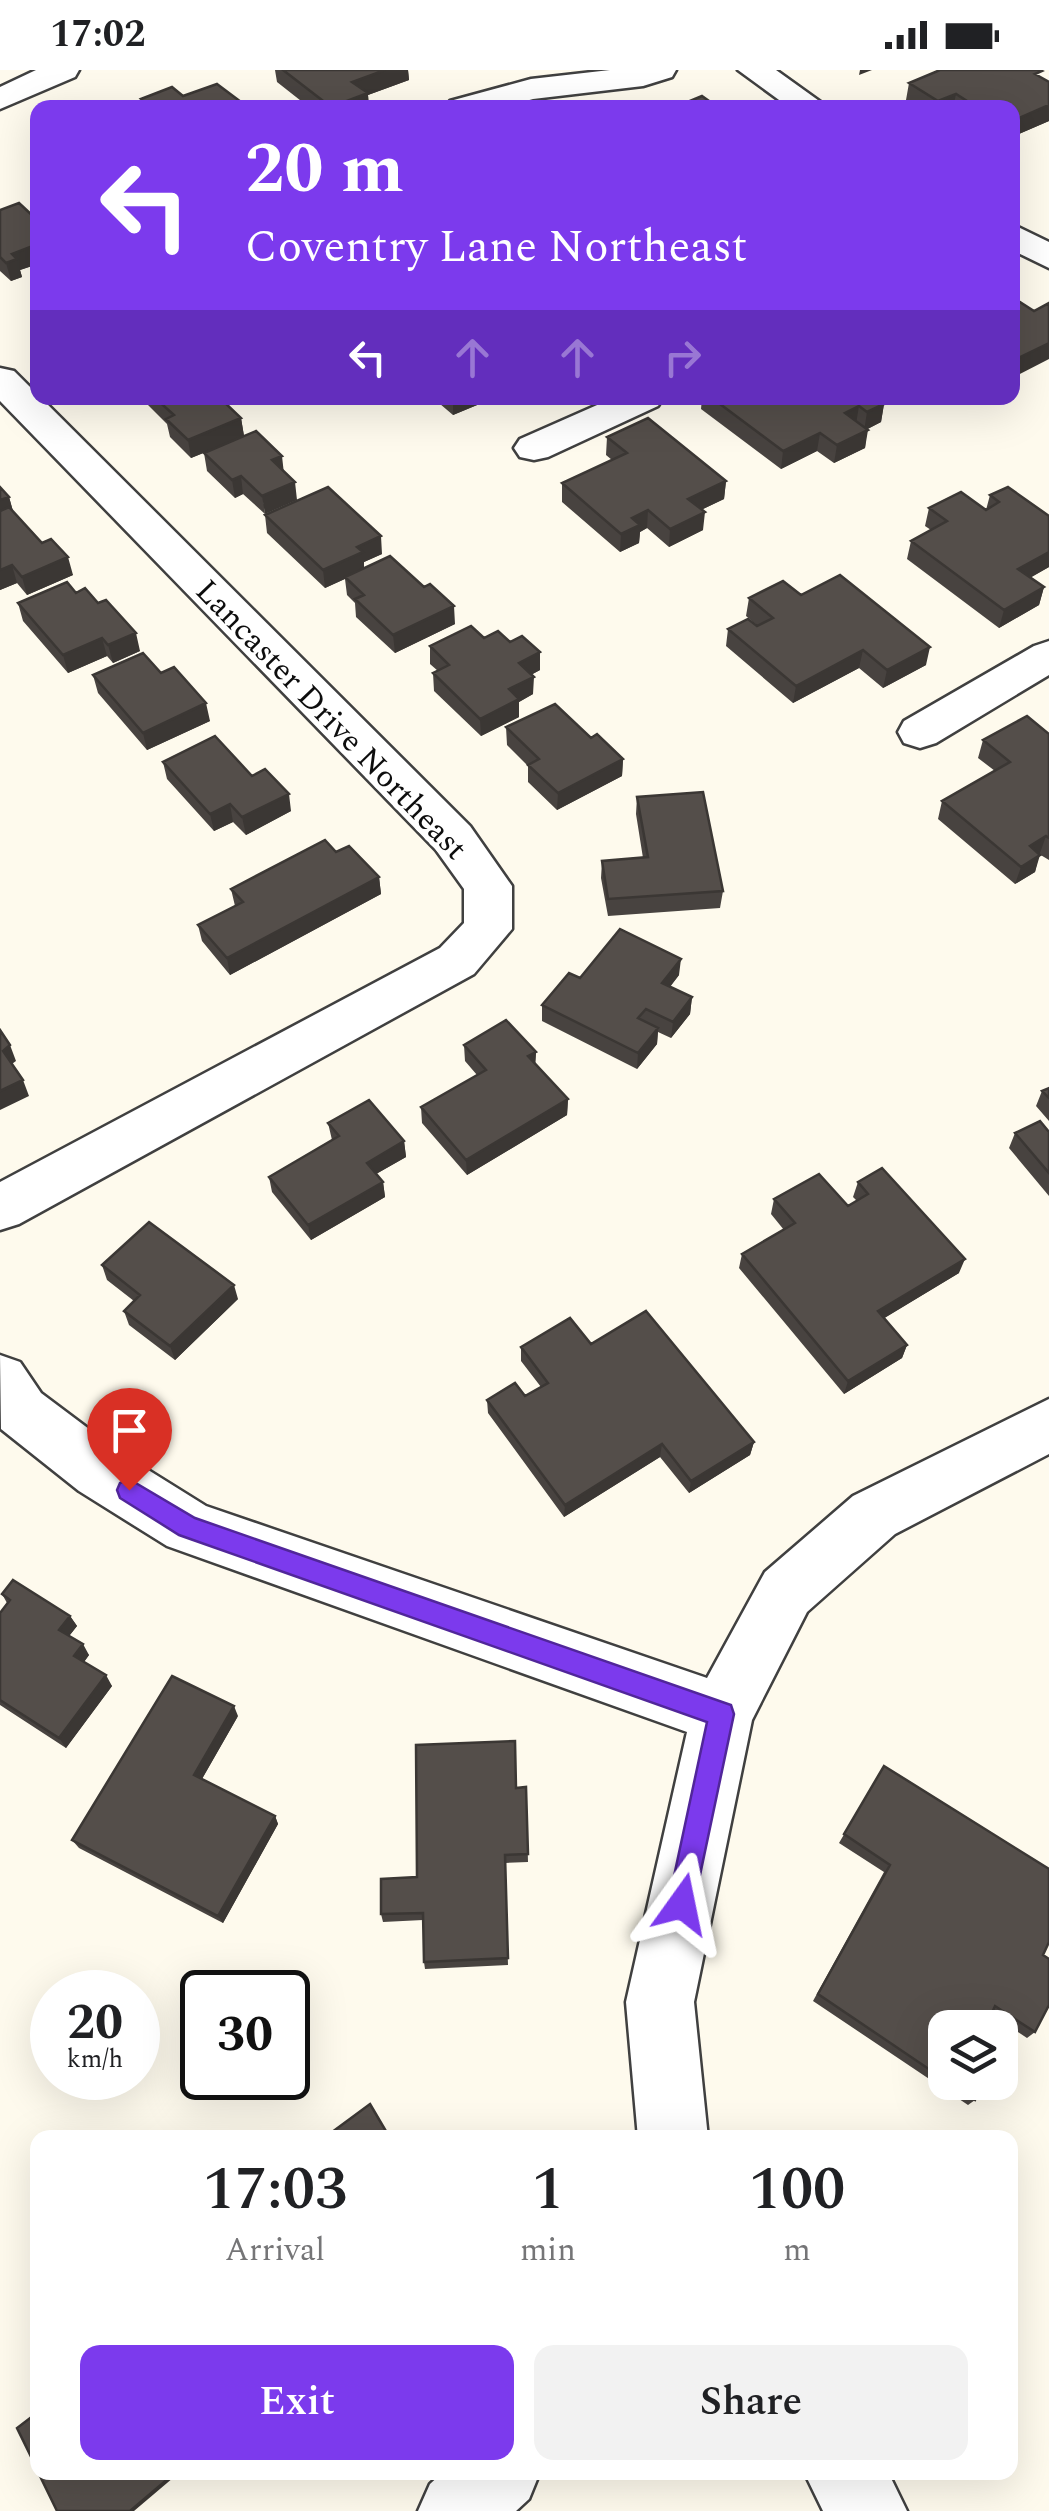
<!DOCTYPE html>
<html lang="en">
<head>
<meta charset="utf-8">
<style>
  body { margin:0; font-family:Spectral,serif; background:#f2f2f2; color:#202124; height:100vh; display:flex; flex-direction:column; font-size:38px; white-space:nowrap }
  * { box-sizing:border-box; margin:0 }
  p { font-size:32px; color:#757577 }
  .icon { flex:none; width:55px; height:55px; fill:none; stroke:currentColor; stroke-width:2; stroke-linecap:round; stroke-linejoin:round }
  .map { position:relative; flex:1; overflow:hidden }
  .details { position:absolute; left:30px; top:2060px; width:988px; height:350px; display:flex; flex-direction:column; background:#fff; border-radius:20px; box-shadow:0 10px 40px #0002 }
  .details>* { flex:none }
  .banner { position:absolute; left:30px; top:30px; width:990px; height:305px; border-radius:20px; box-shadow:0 10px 40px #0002; background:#7c3aed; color:#fff; overflow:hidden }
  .fabs { position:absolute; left:928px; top:1940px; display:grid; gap:20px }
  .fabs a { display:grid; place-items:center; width:90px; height:90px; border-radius:20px; background:#fff; box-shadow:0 10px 40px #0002; font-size:50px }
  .speed { position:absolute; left:30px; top:1900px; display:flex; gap:20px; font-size:50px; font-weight:700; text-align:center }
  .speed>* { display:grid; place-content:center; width:130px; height:130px; border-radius:50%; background:#fff; box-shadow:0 10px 40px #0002; line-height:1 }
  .speed small { font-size:25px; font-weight:400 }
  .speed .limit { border:5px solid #111; border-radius:15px; background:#fff; color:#111 }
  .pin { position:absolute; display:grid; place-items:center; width:85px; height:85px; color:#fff; margin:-102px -42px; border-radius:50% 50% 50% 0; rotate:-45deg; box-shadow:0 0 10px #0007 }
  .pin .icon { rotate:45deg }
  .me { position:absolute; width:110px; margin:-55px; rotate:12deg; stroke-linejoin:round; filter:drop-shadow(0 0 8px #0008) }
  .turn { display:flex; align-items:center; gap:35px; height:210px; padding:0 50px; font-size:45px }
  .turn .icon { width:130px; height:130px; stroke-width:2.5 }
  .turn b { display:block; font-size:70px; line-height:85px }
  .lanes { display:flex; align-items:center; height:95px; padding:0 50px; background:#0003; justify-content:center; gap:50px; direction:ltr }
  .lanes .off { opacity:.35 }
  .eta { display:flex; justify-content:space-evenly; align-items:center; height:170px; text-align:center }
  .eta b { font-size:60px; font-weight:600; line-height:70px }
  .action { display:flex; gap:20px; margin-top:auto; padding:20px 50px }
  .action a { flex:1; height:115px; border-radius:20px; background:#7c3aed; color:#fff; font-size:40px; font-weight:600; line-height:115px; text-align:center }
  .action a+a { background:#f2f2f2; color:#202124 }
  .status { display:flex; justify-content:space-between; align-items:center; height:70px; padding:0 50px; background:#fff; direction:ltr }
  .status svg { height:28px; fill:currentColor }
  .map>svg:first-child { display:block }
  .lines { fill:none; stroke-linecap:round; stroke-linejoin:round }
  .minor-casing { stroke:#404040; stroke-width:5 }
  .minor { fill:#fff; fill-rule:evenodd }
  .wall { fill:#484340 }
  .shaded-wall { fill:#3b3734 }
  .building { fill:#544e4a; stroke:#3b3734; stroke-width:2.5 }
  .route { fill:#7c3aed; stroke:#51269a; stroke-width:2.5 }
  .labels { text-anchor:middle; stroke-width:10; stroke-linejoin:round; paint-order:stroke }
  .street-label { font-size:32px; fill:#0d0d0d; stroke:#fff }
</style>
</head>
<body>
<div class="status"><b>17:02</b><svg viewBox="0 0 49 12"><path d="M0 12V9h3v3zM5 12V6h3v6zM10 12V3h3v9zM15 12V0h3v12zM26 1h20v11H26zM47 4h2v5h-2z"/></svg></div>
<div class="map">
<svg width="1049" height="2441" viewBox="0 0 1049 2441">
  <rect width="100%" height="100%" fill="#fefaed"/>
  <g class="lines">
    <defs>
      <path id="minor" d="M36 0H79L75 7 0 39V17Z
        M610 0H676L672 7 643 16 533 29 501 38H446L450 31 531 9Z
        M738 0H776L829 38H790Z
        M1012 154 1049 172V198L1012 180Z
        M0 298 14 301 470 756 512 816V859L474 904 19 1154 0 1160V1112L440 878 464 853V819L436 780 0 331Z
        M613 328H663L658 336 548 387 534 390 520 387 514 378 520 369Z
        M1049 571V605L936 673 920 678 904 673 898 662 904 651 1034 576Z
        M0 1285 20 1292 41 1323 121 1383 206 1436 707 1608 765 1502 853 1426 1049 1329V1384L895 1464 807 1542 752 1650 694 1932 708 2068H638L626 1932 687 1662 167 1476 79 1421 1 1359Z
        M443 2402H540L529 2429 516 2441H418L430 2414Z
        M804 2402H888L907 2441H823Z"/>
    </defs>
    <use href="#minor" class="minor-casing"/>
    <use href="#minor" class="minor"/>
  </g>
  <path class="wall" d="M275 0H408L409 10 368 25 369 38H310L277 12Z
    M1041 7 1049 12V51L1012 67V38H917L906 30 909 13Z
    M183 26 249 38H143L141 29Z
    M0 140 34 147 38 146V194L20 200 22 207 11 211 0 201Z
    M38 197V219L32 199Z
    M146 328H220L241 348 244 366 256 361 265 444 243 424 235 428 207 401 204 383 211 380 191 388 170 367 167 354 148 335Z
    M433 328H494L453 345Z
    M702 328H875L884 334 881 352 867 359 865 378 834 393 817 381 781 399 701 339Z
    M607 367 726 411 724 429 701 440 703 460 669 477 647 458 640 462 639 473 620 482 562 432V413L612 390 606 385Z
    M0 417 9 427 13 441 73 505 27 525 17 513 0 520Z
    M990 425 1049 446V497L1030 508 1044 517 1039 535 999 558 907 489 911 471 931 460 925 456 929 438 986 440Z
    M265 445 382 484 364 492V498L455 554 395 583 356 547 355 533 347 525 345 509 325 518 267 463Z
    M76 523 140 581 113 593 107 586 68 603 23 551 18 533Z
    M801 525 926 595 883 618 859 598 793 633 726 576 728 559 758 556 746 546 749 528Z
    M484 568 510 572 540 582V600L531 605 533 624 519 632V647L481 666 434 621 433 603 438 601 430 594V576Z
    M161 603 210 651 147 680 98 623 93 605Z
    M506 657 591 668 623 689 622 706 557 740 528 712V696L507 675Z
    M1049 664V790L1039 784 1035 802 1015 814 938 749 942 731 995 701 978 688 983 670Z
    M163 692 252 706 291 741 246 765 233 752 214 761 167 709Z
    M637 727 723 821 720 838 608 846 601 808 602 791 643 788 636 744Z
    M336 782 379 807 381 824 230 905 202 871 198 855 235 836 231 819Z
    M679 905 670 917 692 927 690 944 671 968 658 962 657 974 637 999 542 951V935L580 908Z
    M464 975 536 982 535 995 568 1029 567 1045 467 1105 422 1053 421 1037 477 1005 465 991Z
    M1049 1018V1051L1036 1036 1042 1021Z
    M328 1053 404 1071 406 1087 376 1104 383 1112 385 1127 311 1170 272 1122 269 1107 332 1070Z
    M1049 1062V1126L1009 1078 1015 1063Z
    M858 1112 959 1203 884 1248 907 1275 902 1288 844 1324 739 1198 742 1184 784 1160 771 1144 774 1129 848 1136 857 1131 853 1127Z
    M102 1195 238 1229 175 1290 129 1255 124 1241 134 1231 107 1210Z
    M591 1274 754 1372 750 1385 689 1423 660 1387 564 1447 488 1343 487 1330 525 1326 541 1317 521 1291V1277Z
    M2 1524 70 1546 77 1556 69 1566 89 1585 84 1592 112 1616 66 1678 0 1635V1543L7 1533Z
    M238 1646 202 1709 275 1746 278 1754 223 1853 79 1778 72 1770Z
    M884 1696 1043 1885 1035 1962 1027 1968 991 1944 945 1958V2012H984L975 2030 968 2035 813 1931 884 1802 839 1773Z
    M526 1717 528 1792 505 1793 508 1895 425 1899 424 1892 423 1850 383 1852 381 1844 417 1807 516 1718Z"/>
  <path class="shaded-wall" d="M385 0H408L409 10 368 25 369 38H331L352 12Z
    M860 0H872L859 5Z
    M956 24 953 38H937L938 31Z
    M1049 35V51L1012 67V51Z
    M38 174V194L20 200 22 207 11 211 6 193 12 184Z
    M1049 273V289L1012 308V291Z
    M453 328H494L453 345Z
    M535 328H548L535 333Z
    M884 334 881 352 864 361 867 342Z
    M859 336 856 354 845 343Z
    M241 348 244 366 191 388 188 370Z
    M868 360 865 378 834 393 837 375Z
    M820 363 817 381 781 399 783 381Z
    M282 386 284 404 272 390Z
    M241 406 243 424 235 428 232 410Z
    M726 411 724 429 686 447 688 429Z
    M295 412 297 430 265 444 262 426Z
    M9 427 14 445 0 450V430Z
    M648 440 647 458 640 462 639 473 620 482 621 464 632 448Z
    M705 442 703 460 669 477 670 459Z
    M381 466 382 484 364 492V500L325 518 323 500 357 477Z
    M1049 482V497L1013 517 1018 499Z
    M68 487 73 505 27 525 22 507Z
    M12 495 17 513 0 520V500Z
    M1044 517 1039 535 999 558 1004 540Z
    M454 536 455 554 395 583 393 565Z
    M136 563 140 581 113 593 108 575Z
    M102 568 107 586 68 603 63 585Z
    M930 577 926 595 883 618 887 600Z
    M863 580 859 598 793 633 796 616Z
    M540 582V600L519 611V593Z
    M534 607 533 624 519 632V647L481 666 480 649 509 619Z
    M206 633 210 651 147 680 143 663Z
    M623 689 622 706 557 740 558 723Z
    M289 724 291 741 246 765 242 747Z
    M230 734 233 752 214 761 210 744Z
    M1046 766 1040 783 1025 793 1030 776Z
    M1040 785 1035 802 1015 814 1021 797Z
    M379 807 381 824 230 905 227 888Z
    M681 889 679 905 660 929 662 913Z
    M692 927 690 944 671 968 673 952Z
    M658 958 657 974 637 999 638 983Z
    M10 975 16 991 9 996 3 981Z
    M536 982 535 998 528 986Z
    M23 1010 29 1026 0 1040V1021Z
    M568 1029 567 1045 467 1105 466 1090Z
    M404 1071 406 1087 369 1108 367 1093Z
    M383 1112 385 1127 311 1170 308 1155Z
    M965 1189 959 1203 873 1255 878 1241Z
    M234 1215 238 1229 175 1290 170 1276Z
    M907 1275 902 1288 844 1324 848 1311Z
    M754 1372 750 1385 689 1423 691 1411Z
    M662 1374 660 1387 564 1447 565 1435Z
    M70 1546 77 1556 66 1570 59 1560Z
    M83 1574 89 1585 81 1596 74 1586Z
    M106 1605 112 1616 66 1678 59 1668Z
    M234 1636 238 1646 199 1714 194 1705Z
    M275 1746 278 1754 223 1853 218 1846Z
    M176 2402H180L134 2441H130Z"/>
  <path class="building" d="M283 0H385L352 12 368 23 331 37Z
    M940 0H1040L1042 1 1035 4 1049 12V35L1012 51V38H978L956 24 938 31 909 13Z
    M217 14 249 38H152L141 29 172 17 183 26Z
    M702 26 719 38H673Z
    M19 133 34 147 38 146V174L12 184 17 189 6 193 0 187V140Z
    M1012 227 1034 241 1049 233V273L1012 291Z
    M155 328H220L241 348 188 370 166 349 174 345Z
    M712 328H875L884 334 867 342 859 336 845 343 868 360 837 375 820 363 783 381Z
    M648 348 726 411 688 429 705 442 670 459 648 440 632 448 640 455 621 464 562 413 627 383 607 367Z
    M256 361 282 386 272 390 295 412 262 426 241 406 232 410 204 383Z
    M0 417 9 427 0 430Z
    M328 417 381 466 357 477 363 482 323 500 265 445Z
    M1008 417 1049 446V482L1018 499 1044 517 1004 540 911 471 947 451 929 438 961 422 986 440 999 432 990 425Z
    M9 437 42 473 51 469 68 487 22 507 12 495 0 500V441Z
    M390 486 424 517 430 514 454 536 393 565 355 529 364 525 345 507Z
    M840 505 930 577 887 600 863 580 796 616 728 559 748 549 757 556 773 548 749 528 783 511 801 525Z
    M67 512 76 523 85 518 98 533 106 530 136 563 108 575 102 568 63 585 18 533Z
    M471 556 484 568 498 561 510 572 522 566 540 582 519 593 534 607 509 619 519 629 480 649 433 603 449 595 430 576Z
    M143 583 161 603 174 597 206 633 143 663 93 605Z
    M555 634 591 668 597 664 623 689 558 723 528 695 539 689 506 657Z
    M1027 646 1049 664V768L1046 766 1030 776 1040 785 1021 797 942 731 1010 692 983 670Z
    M215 666 252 706 265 699 289 724 242 747 230 734 210 744 163 692Z
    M703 722 723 821 608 829 602 791 648 787 637 727Z
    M325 770 336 782 349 776 379 807 227 888 198 855 243 832 231 819Z
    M620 859 681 889 662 913 692 927 673 952 646 939 638 948 658 958 638 983 542 935 569 903 580 908Z
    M506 950 536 982 528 986 568 1029 466 1090 421 1037 486 1000 464 975Z
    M0 960 10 975 3 981 23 1010 0 1021Z
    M1049 1018V1028L1042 1021Z
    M369 1030 404 1071 367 1093 383 1112 308 1155 269 1107 339 1066 328 1053Z
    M1040 1051 1049 1062V1103L1015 1063Z
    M882 1098 965 1189 878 1241 907 1275 848 1311 742 1184 795 1153 774 1129 819 1104 848 1136 868 1124 858 1112Z
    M149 1152 234 1215 170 1276 124 1241 140 1225 102 1195Z
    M646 1241 754 1372 691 1411 662 1374 565 1435 487 1330 515 1313 525 1326 548 1313 521 1277 570 1248 591 1274Z
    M13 1510 70 1546 59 1560 83 1574 74 1586 106 1605 59 1668 0 1630V1543L10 1530 2 1524Z
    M172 1606 234 1636 194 1705 275 1746 218 1846 72 1770Z
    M515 1671 516 1718 526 1717 528 1784 505 1785 508 1888 424 1892 423 1843 381 1844V1809L417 1807 416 1675Z
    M884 1696 1049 1799V1872L1043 1885 1049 1889V1935L1035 1962 995 1936 985 1958H945V2010L818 1924 890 1795 844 1764Z
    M949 2012H984L975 2030Z
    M370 2034 390 2068H324Z
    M38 2342V2401L17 2358Z
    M38 2402H176L130 2441H57Z"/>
  <path class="route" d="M129 1409 195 1448 731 1635 734 1644 692 1843 682 1847 672 1843 668 1834 707 1652 179 1465 120 1428 117 1420 120 1413Z"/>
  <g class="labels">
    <g class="street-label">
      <text transform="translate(332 649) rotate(46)" y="11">Lancaster Drive Northeast</text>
    </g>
  </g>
</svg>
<div class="fabs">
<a><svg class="icon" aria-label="layers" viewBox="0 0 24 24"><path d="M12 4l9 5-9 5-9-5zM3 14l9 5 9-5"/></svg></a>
</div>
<div class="speed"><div>20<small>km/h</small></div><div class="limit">30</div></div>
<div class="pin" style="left:129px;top:1420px;background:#d93025"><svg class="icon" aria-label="arrive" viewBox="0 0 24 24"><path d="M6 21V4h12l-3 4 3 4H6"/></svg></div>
<svg class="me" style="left:682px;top:1834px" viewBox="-20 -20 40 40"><path d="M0-17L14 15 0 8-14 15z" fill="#7c3aed" stroke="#fff" stroke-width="4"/></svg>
<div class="banner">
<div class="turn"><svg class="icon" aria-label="left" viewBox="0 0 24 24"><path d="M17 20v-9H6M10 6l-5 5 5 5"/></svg><div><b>20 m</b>Coventry Lane Northeast</div></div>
<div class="lanes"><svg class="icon" aria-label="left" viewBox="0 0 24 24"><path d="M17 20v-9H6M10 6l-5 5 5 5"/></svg><svg class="icon off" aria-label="ahead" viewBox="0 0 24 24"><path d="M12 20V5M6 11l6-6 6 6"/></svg><svg class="icon off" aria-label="ahead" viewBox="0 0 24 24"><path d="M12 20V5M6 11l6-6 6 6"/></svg><svg class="icon off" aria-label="right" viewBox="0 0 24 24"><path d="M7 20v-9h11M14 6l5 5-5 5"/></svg></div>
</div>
<section class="details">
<div class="eta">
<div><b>17:03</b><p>Arrival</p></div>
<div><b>1</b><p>min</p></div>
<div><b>100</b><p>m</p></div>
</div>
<div class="action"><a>Exit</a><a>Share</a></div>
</section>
</div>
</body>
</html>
